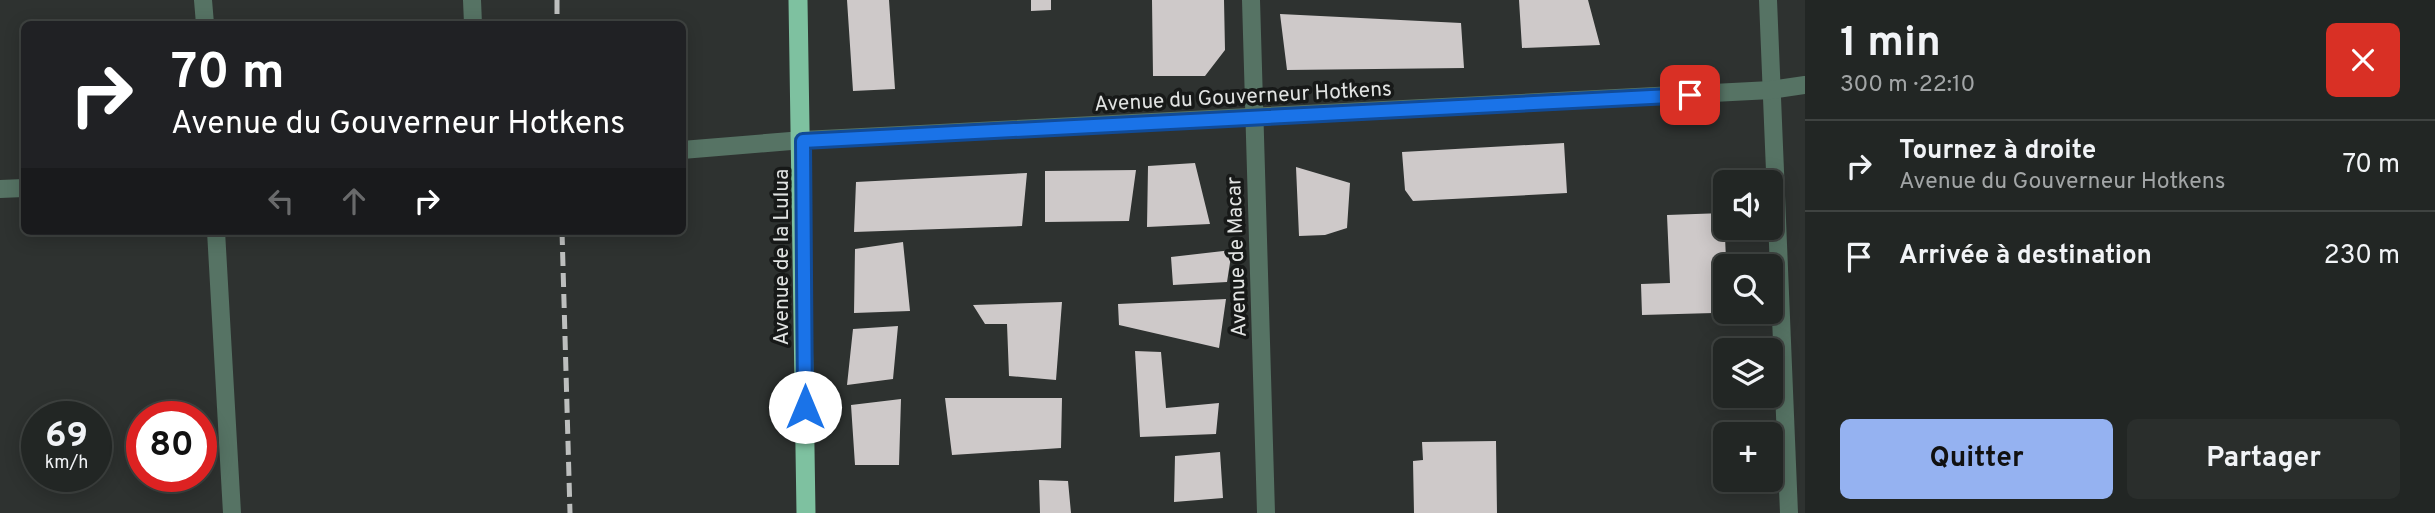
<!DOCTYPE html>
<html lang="fr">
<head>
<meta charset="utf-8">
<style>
  body { margin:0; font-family:Overpass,sans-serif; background:#2a2e2c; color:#f1f3f6; height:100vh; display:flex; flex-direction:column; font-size:26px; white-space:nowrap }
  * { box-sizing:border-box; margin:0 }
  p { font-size:23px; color:#a2a5a6 }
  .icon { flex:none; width:38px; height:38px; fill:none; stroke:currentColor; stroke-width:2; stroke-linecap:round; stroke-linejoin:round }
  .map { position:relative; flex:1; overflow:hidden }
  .panel { display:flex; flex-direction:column; background:#222624; width:630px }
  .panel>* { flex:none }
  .guide { position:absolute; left:21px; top:21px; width:665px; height:214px; border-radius:10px; box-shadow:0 4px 18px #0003,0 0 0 2px #3f4341; background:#202124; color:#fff; overflow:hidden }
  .tools { position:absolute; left:1713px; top:170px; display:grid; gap:14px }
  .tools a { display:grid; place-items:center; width:70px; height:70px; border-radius:10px; background:#222624; box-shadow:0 4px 18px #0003,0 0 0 2px #3f4341; font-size:35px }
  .speed { position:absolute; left:21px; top:401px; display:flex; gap:14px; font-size:35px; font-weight:700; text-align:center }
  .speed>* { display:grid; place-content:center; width:91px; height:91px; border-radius:50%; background:#222624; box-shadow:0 4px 18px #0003,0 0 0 2px #3f4341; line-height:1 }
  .speed small { font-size:18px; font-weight:400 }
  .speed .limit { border:10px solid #d22; background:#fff; color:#111 }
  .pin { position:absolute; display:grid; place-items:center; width:60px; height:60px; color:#fff; margin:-30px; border-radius:14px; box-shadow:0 4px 10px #0006 }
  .me { position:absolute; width:77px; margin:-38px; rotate:0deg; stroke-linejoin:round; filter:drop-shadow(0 0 5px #0008) }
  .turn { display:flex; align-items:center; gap:24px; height:147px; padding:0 35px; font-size:32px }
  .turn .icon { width:91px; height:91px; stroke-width:2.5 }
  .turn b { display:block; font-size:49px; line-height:60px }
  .lanes { display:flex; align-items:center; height:66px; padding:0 35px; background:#0003; justify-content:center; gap:35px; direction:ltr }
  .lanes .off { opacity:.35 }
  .round { display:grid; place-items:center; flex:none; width:74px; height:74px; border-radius:10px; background:#2a2e2c }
  .overview { display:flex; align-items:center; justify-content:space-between; height:119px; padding:0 35px }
  h1 { font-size:42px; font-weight:700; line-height:52px }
  .button { display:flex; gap:14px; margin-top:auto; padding:14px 35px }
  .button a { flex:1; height:80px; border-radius:10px; background:#95b2f1; color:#111; font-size:28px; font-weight:700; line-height:80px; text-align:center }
  .button a+a { background:#2a2e2c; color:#f1f3f6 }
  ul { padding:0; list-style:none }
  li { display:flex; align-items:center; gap:21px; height:91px; padding:0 35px; border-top:2px solid #3f4341 }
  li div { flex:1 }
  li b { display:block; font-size:26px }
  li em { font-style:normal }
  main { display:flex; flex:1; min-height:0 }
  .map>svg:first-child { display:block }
  .building { fill:#cec9c9 }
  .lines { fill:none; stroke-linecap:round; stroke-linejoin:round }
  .minor { stroke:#567364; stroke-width:18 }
  .tertiary { stroke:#567364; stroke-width:18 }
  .trunk { stroke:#7ec1a0; stroke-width:19 }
  .rail { stroke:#bdbfbe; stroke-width:5; stroke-dasharray:14 7; stroke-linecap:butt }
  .route-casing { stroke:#114b97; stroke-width:18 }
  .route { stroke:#1a73e8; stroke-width:12 }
  .labels { text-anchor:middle; stroke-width:7; stroke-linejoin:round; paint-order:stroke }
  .street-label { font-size:21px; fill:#e1e3e2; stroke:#171918 }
</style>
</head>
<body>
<main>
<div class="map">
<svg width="1805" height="513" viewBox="0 0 1805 513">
  <rect width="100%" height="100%" fill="#2e3230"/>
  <path class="building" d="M847 0H889L895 89 853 91Z
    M1031 0H1051V10L1031 11Z
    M1152 0H1224L1225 50 1205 76H1153Z
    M1519 0H1588L1600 45 1522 48Z
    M1280 14 1461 23 1464 68 1287 70Z
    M1564 143 1567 193 1413 201 1405 190 1402 152Z
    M1195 163 1210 224 1147 227 1148 166Z
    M1296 167 1350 183 1347 228 1325 235 1299 236Z
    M1136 170 1129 221 1045 222V171Z
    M1027 173 1022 226 854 232 856 182Z
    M1724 213 1726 260H1712L1714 313 1642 315 1641 284 1670 283 1667 215Z
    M903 242 910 311 854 313 855 249Z
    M1232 250 1227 282 1173 285 1171 257Z
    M1226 299 1219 348 1119 325 1118 304Z
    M1062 302 1056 380 1009 376 1007 324H985L973 305Z
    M898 326 893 379 847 385 853 329Z
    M1135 351 1161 352 1166 408 1219 403 1216 434 1140 437Z
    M945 398H1062L1061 448 952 455Z
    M901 399 899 465H855L851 405Z
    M1496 441 1497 513H1414L1413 461 1423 460 1422 442Z
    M1220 452 1223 498 1174 502 1175 456Z
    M1039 480 1068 481 1071 513H1040Z"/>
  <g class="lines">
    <path class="minor" d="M472 0 473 24
      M1251 0 1266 513
      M1768 0 1789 513"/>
    <path class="tertiary" d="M203 0 205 24
      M682 150 803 140 1771 90 1805 85
      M0 189 24 188
      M216 231 232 513"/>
    <path class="trunk" d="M798 0 806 513"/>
    <path class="rail" d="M557 0V24
      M562 231 570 513"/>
  </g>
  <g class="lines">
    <defs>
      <path id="route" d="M805 407 803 141 1690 95"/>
    </defs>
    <use href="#route" class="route-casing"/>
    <use href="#route" class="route"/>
  </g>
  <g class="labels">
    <g class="street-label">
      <text transform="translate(1243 96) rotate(-3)" y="7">Avenue du Gouverneur Hotkens</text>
      <text transform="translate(781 257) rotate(-90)" y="7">Avenue de la Lulua</text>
      <text transform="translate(1236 257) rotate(-92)" y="7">Avenue de Macar</text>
    </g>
  </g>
</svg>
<div class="tools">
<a><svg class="icon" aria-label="sound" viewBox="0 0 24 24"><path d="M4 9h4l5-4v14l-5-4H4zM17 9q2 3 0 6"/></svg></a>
<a><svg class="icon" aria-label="search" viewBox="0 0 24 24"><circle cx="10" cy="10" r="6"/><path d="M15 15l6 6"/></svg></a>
<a><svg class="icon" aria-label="layers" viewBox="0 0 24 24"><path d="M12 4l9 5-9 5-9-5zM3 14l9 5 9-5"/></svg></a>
<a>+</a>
</div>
<div class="speed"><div>69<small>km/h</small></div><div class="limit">80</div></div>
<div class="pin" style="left:1690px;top:95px;background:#d93025"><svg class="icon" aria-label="arrive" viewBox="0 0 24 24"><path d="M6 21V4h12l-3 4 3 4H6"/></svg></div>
<svg class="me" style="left:805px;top:407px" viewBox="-20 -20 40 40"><circle r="19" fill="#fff"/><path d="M0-13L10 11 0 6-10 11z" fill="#1a73e8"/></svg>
<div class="guide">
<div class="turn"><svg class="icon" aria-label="right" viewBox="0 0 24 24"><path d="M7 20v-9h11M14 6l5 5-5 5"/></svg><div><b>70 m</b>Avenue du Gouverneur Hotkens</div></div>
<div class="lanes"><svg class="icon off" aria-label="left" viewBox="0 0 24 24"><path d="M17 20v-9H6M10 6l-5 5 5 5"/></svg><svg class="icon off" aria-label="ahead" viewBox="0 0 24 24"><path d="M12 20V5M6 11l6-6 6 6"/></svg><svg class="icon" aria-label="right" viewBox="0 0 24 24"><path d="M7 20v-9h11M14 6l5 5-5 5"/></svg></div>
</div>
</div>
<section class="panel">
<div class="overview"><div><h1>1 min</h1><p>300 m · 22:10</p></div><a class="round" style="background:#d93025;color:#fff"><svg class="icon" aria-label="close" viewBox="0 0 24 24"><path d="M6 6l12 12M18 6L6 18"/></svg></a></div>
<ul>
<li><svg class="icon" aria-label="right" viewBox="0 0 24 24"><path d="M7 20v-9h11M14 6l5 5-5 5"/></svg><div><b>Tournez à droite</b><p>Avenue du Gouverneur Hotkens</p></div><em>70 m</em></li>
<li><svg class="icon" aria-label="arrive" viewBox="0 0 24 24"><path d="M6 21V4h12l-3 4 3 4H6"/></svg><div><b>Arrivée à destination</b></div><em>230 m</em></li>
</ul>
<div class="button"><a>Quitter</a><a>Partager</a></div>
</section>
</main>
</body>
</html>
